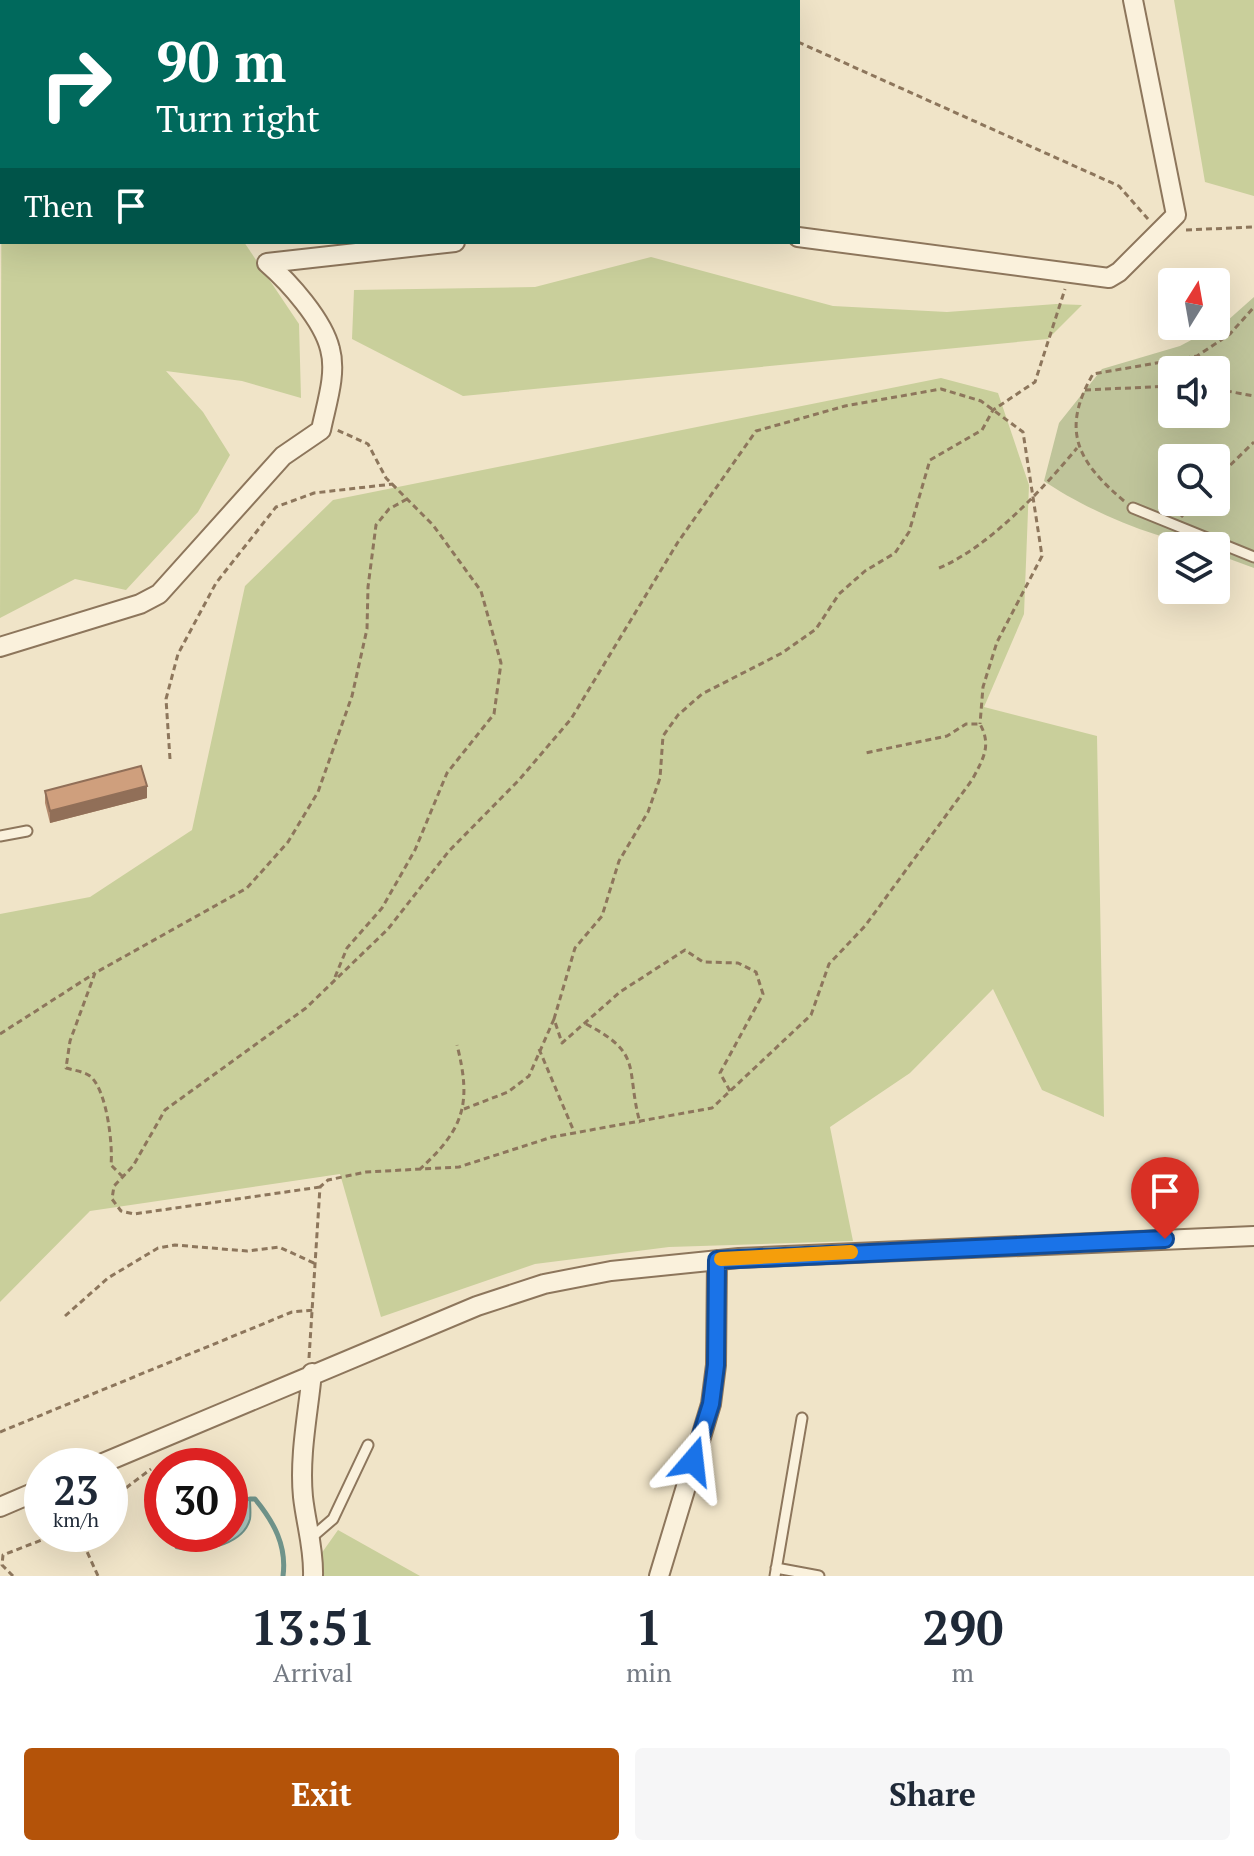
<!DOCTYPE html>
<html lang="en">
<head>
<meta charset="utf-8">
<style>
  body { margin:0; font-family:"PT Serif",serif; background:#f6f6f7; color:#1f2937; height:100vh; display:flex; flex-direction:column; font-size:30px; white-space:nowrap }
  * { box-sizing:border-box; margin:0 }
  p { font-size:26px; color:#747a83 }
  .icon { flex:none; width:44px; height:44px; fill:none; stroke:currentColor; stroke-width:2; stroke-linecap:round; stroke-linejoin:round }
  .map { position:relative; height:1576px; overflow:hidden }
  .sheet { display:flex; flex-direction:column; background:#fff; flex:1 }
  .sheet>* { flex:none }
  .guide { position:absolute; left:0px; top:0px; width:800px; height:244px; box-shadow:0 8px 32px #0002; background:#00695c; color:#fff; overflow:hidden }
  .needle { width:52px; rotate:11deg }
  .fabs { position:absolute; left:1158px; top:268px; display:grid; gap:16px }
  .fabs a { display:grid; place-items:center; width:72px; height:72px; border-radius:8px; background:#fff; box-shadow:0 8px 32px #0002; font-size:40px }
  .speed { position:absolute; left:24px; top:1448px; display:flex; gap:16px; font-size:40px; font-weight:700; text-align:center }
  .speed>* { display:grid; place-content:center; width:104px; height:104px; border-radius:50%; background:#fff; box-shadow:0 8px 32px #0002; line-height:1 }
  .speed small { font-size:20px; font-weight:400 }
  .speed .limit { border:12px solid #d22; background:#fff; color:#111 }
  .pin { position:absolute; display:grid; place-items:center; width:68px; height:68px; color:#fff; margin:-82px -34px; border-radius:50% 50% 50% 0; rotate:-45deg; box-shadow:0 0 8px #0007 }
  .pin .icon { rotate:45deg }
  .me { position:absolute; width:88px; margin:-44px; rotate:17deg; stroke-linejoin:round; filter:drop-shadow(0 0 6px #0008) }
  .turn { display:flex; align-items:center; gap:28px; height:168px; padding:0 24px; font-size:36px }
  .turn .icon { width:104px; height:104px; stroke-width:2.5 }
  .turn b { display:block; font-size:56px; line-height:68px }
  .then { display:flex; align-items:center; height:76px; padding:0 24px; background:#0003; gap:16px; font-size:30px }
  .eta { display:flex; justify-content:space-evenly; align-items:center; height:136px; text-align:center }
  .eta b { font-size:48px; font-weight:700; line-height:56px }
  .primary-button { display:flex; gap:16px; margin-top:auto; padding:16px 24px }
  .primary-button a { flex:1; height:92px; border-radius:8px; background:#b45309; color:#fff; font-size:32px; font-weight:700; line-height:92px; text-align:center }
  .primary-button a+a { background:#f6f6f7; color:#1f2937 }
  .map>svg:first-child { display:block }
  .green { fill:#c9cf9b }
  .cemetery { fill:#bfc49a; fill-rule:evenodd }
  .water { fill:#a9c4bc; stroke:#6f938a; stroke-width:2 }
  .lines { fill:none; stroke-linecap:round; stroke-linejoin:round }
  .stream { stroke:#6f938a; stroke-width:5 }
  .service-casing { stroke:#8d765c; stroke-width:13 }
  .minor-casing { stroke:#8d765c; stroke-width:22 }
  .path { stroke:#8d765c; stroke-width:3; stroke-dasharray:6 4; stroke-linecap:butt }
  .service { stroke:#faf1dc; stroke-width:9 }
  .minor { stroke:#faf1dc; stroke-width:18 }
  .wall { fill:#b2896c }
  .shaded-wall { fill:#916f58 }
  .building { fill:#cf9f7d; stroke:#916f58; stroke-width:2 }
  .route-casing { stroke:#114b97; stroke-width:20 }
  .route { stroke:#1a73e8; stroke-width:14 }
  .slow { stroke:#f59e0b; stroke-width:14 }
</style>
</head>
<body>
<div class="map">
<svg width="1254" height="1576" viewBox="0 0 1254 1576">
  <rect width="100%" height="100%" fill="#f0e4c8"/>
  <path class="green" d="M1174 0H1254V196L1205 182Z
    M2 50V242H244L299 324 301 398 242 381 166 371 203 412 230 455 198 512 126 590 75 579 0 618Z
    M651 257 833 306 947 312 1056 304 1082 305 1048 339 463 396 352 339 354 290 535 287Z
    M941 378 998 393 1029 485 1024 614 984 707 1097 736 1104 1117 1042 1090 993 989 910 1073 830 1127 853 1241 669 1247 535 1264 381 1317 340 1174 90 1211 0 1302V914L90 897 192 830 245 586 333 500Z
    M338 1530 420 1576H320L321 1554Z"/>
  <path class="cemetery" d="M1254 297V568L1216 554V546C1167 546 1084 509 1044 481L1059 423 1102 369 1180 346 1227 321ZM1172 370H1216V414H1172ZM1172 458H1216V502H1172Z"/>
  <path class="water" d="M230 1487 250 1499C250 1505 251 1514 250 1519 243 1546 198 1554 176 1548L169 1534H230Z"/>
  <g class="lines">
    <path class="stream" d="M250 1499H255C274 1522 287 1546 283 1576"/>
    <defs>
      <path id="service" d="M1133 508 1254 557
        M0 836 27 831
        M312 1537 333 1519 368 1445
        M776 1568 819 1576
        M775 1576 802 1418"/>
      <path id="minor" d="M798 237 1109 278 1119 272 1176 215 1133 0
        M0 647 140 604 159 594 283 456 321 430C326 405 337 374 330 349 323 320 289 282 267 263L455 242
        M312 1373C308 1414 299 1456 303 1497 306 1524 314 1548 313 1576
        M96 1466 477 1306 544 1284 611 1271 739 1258 1254 1236
        M0 1507 42 1489
        M659 1576 711 1404 716 1365 717 1260"/>
    </defs>
    <use href="#service" class="service-casing"/>
    <use href="#minor" class="minor-casing"/>
    <path class="path" d="M139 0 141 2
      M703 0 708 2
      M574 2V0
      M798 42 1119 186 1148 219
      M1186 230 1254 227
      M1216 389 1254 396
      M1085 390 1172 386
      M1216 479 1254 442
      M1124 501C1078 462 1060 431 1093 374L1197 356 1230 334 1254 307
      M1181 517 1195 502
      M939 568C989 547 1042 490 1077 448
      M170 759 166 699 178 654 216 583 276 507 314 493 393 484
      M335 977 347 948 382 908 415 850 447 773 494 714 501 663 481 591 433 525 386 478 368 444 337 430
      M586 1024C644 1054 625 1067 640 1123
      M0 1034 95 973
      M539 1049 575 1134
      M730 1091 720 1073 763 994 756 972 738 963 703 962 685 950 620 992 562 1043 554 1019 575 948 602 916 619 861 648 812 660 778 663 736 678 715 702 694 782 653 816 629 839 594 865 571 895 553 909 532 930 460 982 430 993 410 1035 382 1065 289
      M464 1109 508 1092 529 1076 554 1019
      M419 1170C464 1129 472 1104 457 1045
      M123 1177 111 1165C113 1145 107 1090 90 1076 85 1072 73 1070 66 1068L70 1041 95 973 247 888 288 842 318 792 352 696 367 629 368 587 376 525 389 509 407 499
      M320 1187 134 1214 121 1211 112 1199 114 1186 133 1166 165 1110 306 1008 388 929 449 851 519 780 571 719 678 542 756 431 845 406 941 389 981 401 1023 432 1042 556 997 642 983 687 980 724
      M65 1316 108 1278 158 1248 175 1245 247 1251 279 1247 316 1264
      M309 1358 320 1187 328 1180 366 1172 459 1167 552 1137 712 1108 811 1015 829 964 865 926 972 780C983 759 992 746 980 724H966L947 736 865 753
      M0 1432 292 1312 314 1310
      M110 1500 151 1469
      M79 1534 98 1576
      M13 1576 2 1565 3 1555 57 1534"/>
    <use href="#service" class="service"/>
    <use href="#minor" class="minor"/>
  </g>
  <path class="wall" d="M45 791 147 798 50 823 45 803Z"/>
  <path class="shaded-wall" d="M147 786V798L50 823V811Z"/>
  <path class="building" d="M141 766 147 786 50 811 45 791Z"/>
  <g class="lines">
    <defs>
      <path id="route" d="M693 1461 711 1404 716 1365 717 1260 1165 1239"/>
    </defs>
    <use href="#route" class="route-casing"/>
    <use href="#route" class="route"/>
    <path class="slow" d="M721 1259 851 1252"/>
  </g>
</svg>
<div class="fabs">
<a><svg class="needle" viewBox="-14 -14 28 28"><path d="M0-13l5 13h-10z" fill="#e53935"/><path d="M0 13l5-13h-10z" fill="#747a83"/></svg></a>
<a><svg class="icon" aria-label="sound" viewBox="0 0 24 24"><path d="M4 9h4l5-4v14l-5-4H4zM17 9q2 3 0 6"/></svg></a>
<a><svg class="icon" aria-label="search" viewBox="0 0 24 24"><circle cx="10" cy="10" r="6"/><path d="M15 15l6 6"/></svg></a>
<a><svg class="icon" aria-label="layers" viewBox="0 0 24 24"><path d="M12 4l9 5-9 5-9-5zM3 14l9 5 9-5"/></svg></a>
</div>
<div class="speed"><div>23<small>km/h</small></div><div class="limit">30</div></div>
<div class="pin" style="left:1165px;top:1239px;background:#d93025"><svg class="icon" aria-label="arrive" viewBox="0 0 24 24"><path d="M6 21V4h12l-3 4 3 4H6"/></svg></div>
<svg class="me" style="left:693px;top:1461px" viewBox="-20 -20 40 40"><path d="M0-17L14 15 0 8-14 15z" fill="#1a73e8" stroke="#fff" stroke-width="4"/></svg>
<div class="guide">
<div class="turn"><svg class="icon" aria-label="right" viewBox="0 0 24 24"><path d="M7 20v-9h11M14 6l5 5-5 5"/></svg><div><b>90 m</b>Turn right</div></div>
<div class="then">Then<svg class="icon" aria-label="arrive" viewBox="0 0 24 24"><path d="M6 21V4h12l-3 4 3 4H6"/></svg></div>
</div>
</div>
<section class="sheet">
<div class="eta">
<div><b>13:51</b><p>Arrival</p></div>
<div><b>1</b><p>min</p></div>
<div><b>290</b><p>m</p></div>
</div>
<div class="primary-button"><a>Exit</a><a>Share</a></div>
</section>
</body>
</html>
